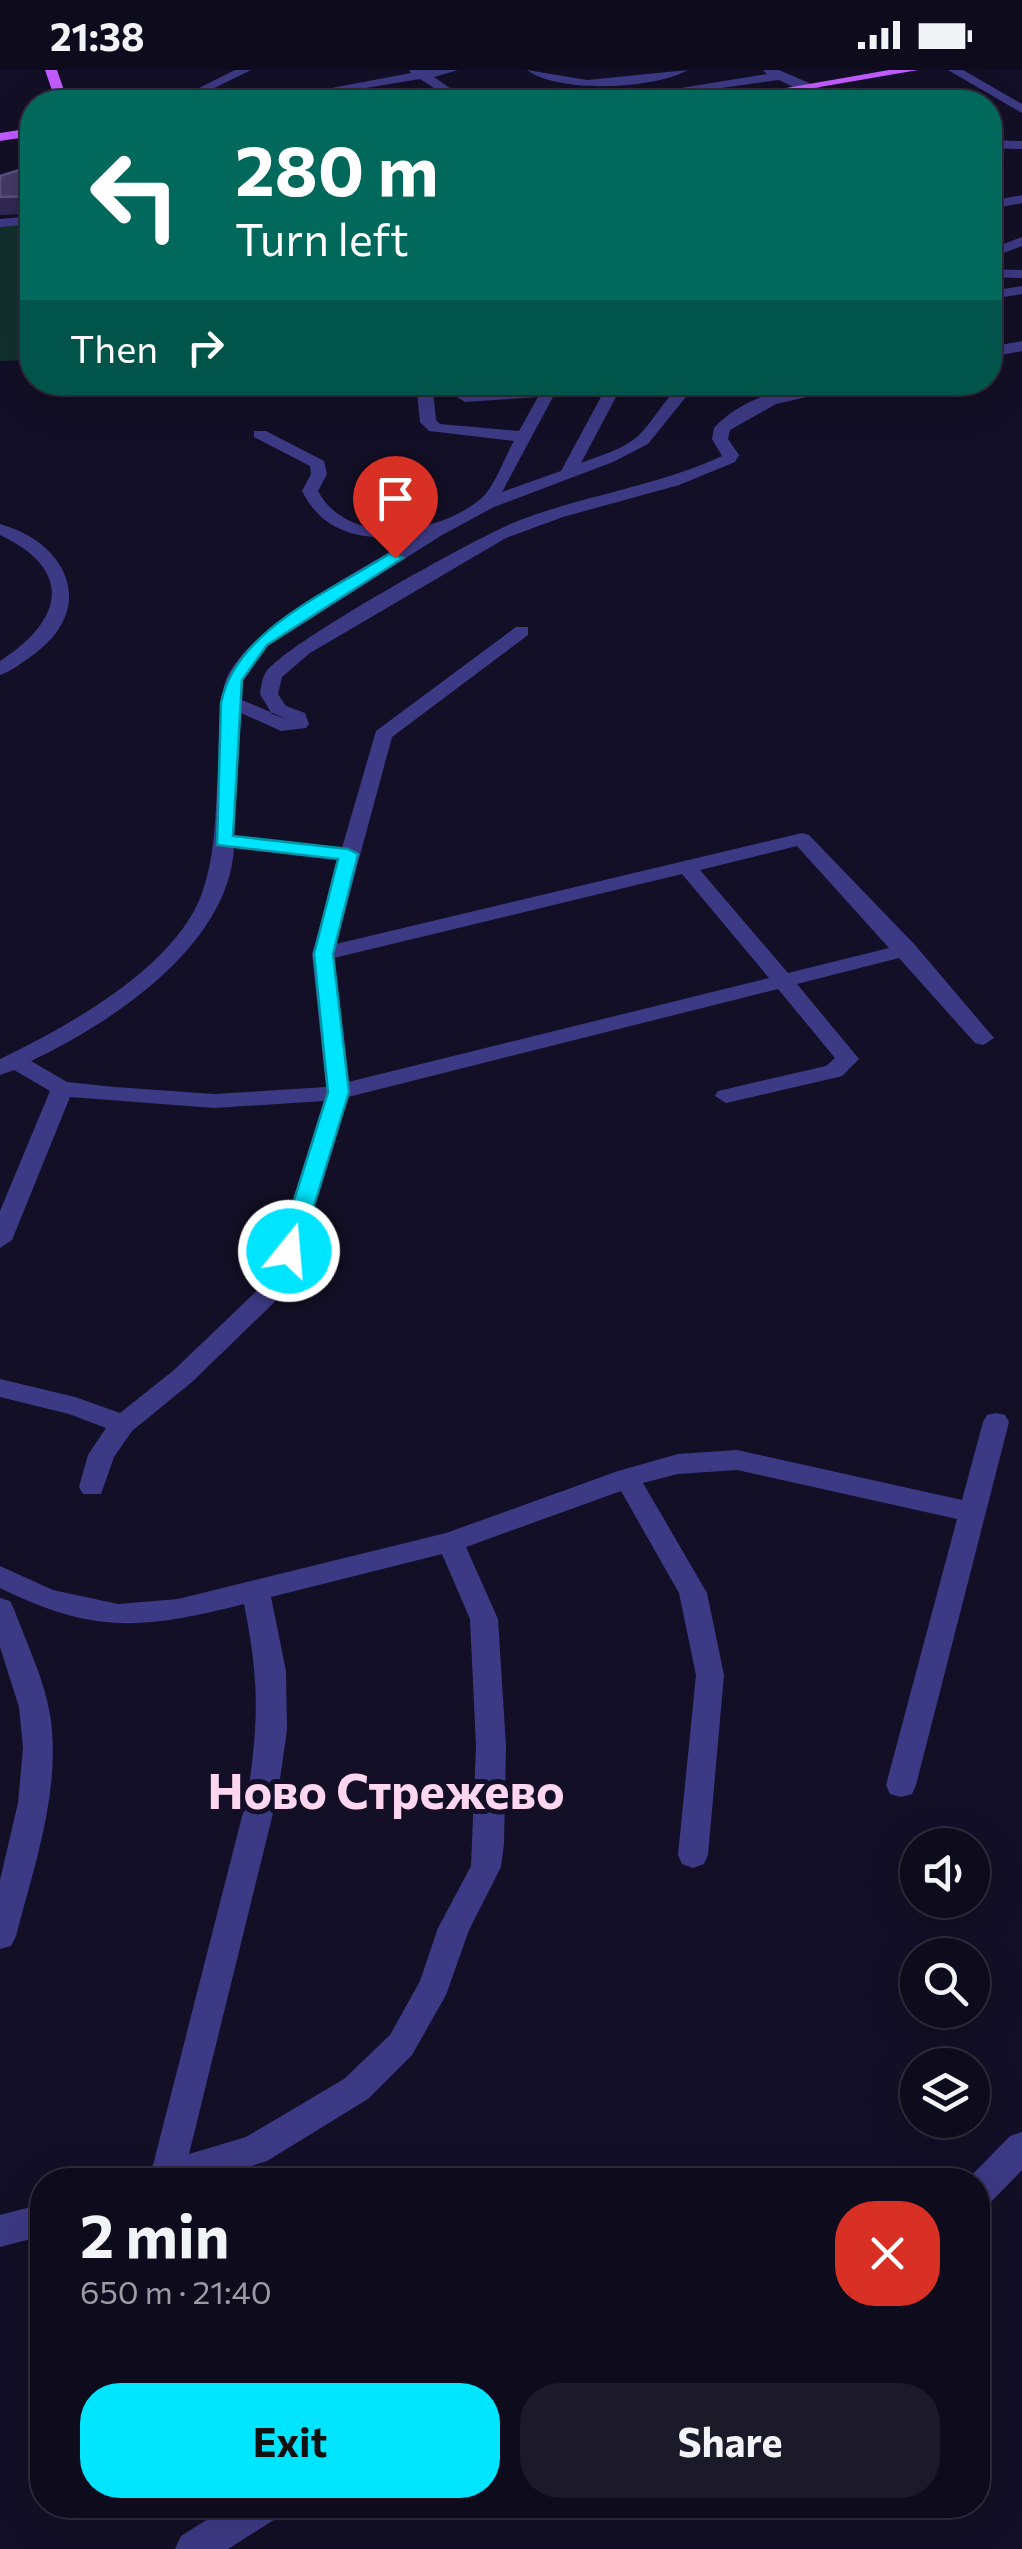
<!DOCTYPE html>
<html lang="en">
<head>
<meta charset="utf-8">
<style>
  body { margin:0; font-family:Commissioner,sans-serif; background:#1c1929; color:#f1f3f6; height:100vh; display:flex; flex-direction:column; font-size:38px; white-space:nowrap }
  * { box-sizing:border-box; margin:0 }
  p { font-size:32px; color:#9b9ba3 }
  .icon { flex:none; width:55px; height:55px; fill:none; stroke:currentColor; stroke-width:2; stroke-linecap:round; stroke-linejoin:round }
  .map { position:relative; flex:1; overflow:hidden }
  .side { position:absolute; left:30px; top:2098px; width:960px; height:350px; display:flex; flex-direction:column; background:#0e0b1c; border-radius:40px; box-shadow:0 10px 40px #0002,0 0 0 2px #2e2b3b }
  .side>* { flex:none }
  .hud { position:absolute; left:20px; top:20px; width:982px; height:305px; border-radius:40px; box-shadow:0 10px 40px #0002,0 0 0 2px #2e2b3b; background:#00695c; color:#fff; overflow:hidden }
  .fabs { position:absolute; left:900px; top:1758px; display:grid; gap:20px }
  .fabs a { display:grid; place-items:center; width:90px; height:90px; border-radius:50%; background:#0e0b1c; box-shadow:0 10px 40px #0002,0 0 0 2px #2e2b3b; font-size:50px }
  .pin { position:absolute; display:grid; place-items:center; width:85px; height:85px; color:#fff; margin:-102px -42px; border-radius:50% 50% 50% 0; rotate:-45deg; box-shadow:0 0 10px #0007 }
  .pin .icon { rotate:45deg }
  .me { position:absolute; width:110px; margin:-55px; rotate:17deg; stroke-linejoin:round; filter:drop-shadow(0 0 8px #0008) }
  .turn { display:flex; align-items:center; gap:35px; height:210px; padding:0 50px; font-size:45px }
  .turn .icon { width:130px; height:130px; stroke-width:2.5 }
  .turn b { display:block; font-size:70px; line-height:85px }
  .then { display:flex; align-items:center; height:95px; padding:0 50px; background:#0003; gap:20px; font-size:38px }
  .round { display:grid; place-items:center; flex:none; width:105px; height:105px; border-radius:40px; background:#1c1929 }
  .head { display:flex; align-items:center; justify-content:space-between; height:170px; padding:0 50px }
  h1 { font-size:60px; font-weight:700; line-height:75px }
  .action { display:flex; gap:20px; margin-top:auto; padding:20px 50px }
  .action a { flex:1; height:115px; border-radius:40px; background:#00e5ff; color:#111; font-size:40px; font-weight:700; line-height:115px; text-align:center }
  .action a+a { background:#1c1929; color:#f1f3f6 }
  .status { display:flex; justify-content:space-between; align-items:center; height:70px; padding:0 50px; background:#0e0b1c; direction:ltr }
  .status svg { height:28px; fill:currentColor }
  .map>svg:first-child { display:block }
  .green { fill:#12302f }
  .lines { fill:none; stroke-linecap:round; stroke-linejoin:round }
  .minor { fill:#3d3a85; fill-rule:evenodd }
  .major { fill:#c25bff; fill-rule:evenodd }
  .wall { fill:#312854 }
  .building { fill:#433a66; stroke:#5a527e; stroke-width:2.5 }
  .route { fill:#00e5ff; stroke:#0095a6; stroke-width:2.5 }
  .labels { text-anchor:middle; stroke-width:10; stroke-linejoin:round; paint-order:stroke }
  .district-label { font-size:48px; font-weight:bold; fill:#ffd6f0; stroke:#130f26 }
</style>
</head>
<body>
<div class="status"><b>21:38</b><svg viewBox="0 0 49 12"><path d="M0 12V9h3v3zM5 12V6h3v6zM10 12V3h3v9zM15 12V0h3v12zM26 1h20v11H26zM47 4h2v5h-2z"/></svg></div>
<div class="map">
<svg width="1022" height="2479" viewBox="0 0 1022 2479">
  <rect width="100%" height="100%" fill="#130f26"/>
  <path class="green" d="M32 150V290L0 291V153Z"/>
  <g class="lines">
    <path class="minor" d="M235 0H251L186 32H171Z
      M409 0H458L434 7 470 32H456L420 9 311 27 305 23 411 3Z
      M527 0 587 10 688 0C655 19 559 24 527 0Z
      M763 0H779L853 32 816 28 779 10 650 28 644 24 767 4Z
      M948 0H963L1022 34V43Z
      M990 70 1022 71V79L990 78Z
      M1022 125V133L990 139V131Z
      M32 146V154L0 157V149Z
      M1022 167V176L990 188V179Z
      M990 199 1022 200V208L990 207Z
      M1022 216V224L990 229V221Z
      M1022 271V281L990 287V277Z
      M416 312H432L436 350 440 354 519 361 538 327 465 332 457 327 465 322 543 318 546 312H561L502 422 561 401 609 312H624L581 393C599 386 624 379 638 366 665 340 666 312 709 312L685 328 648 374 613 392 494 437 442 465 267 576 243 610 242 630 289 650 272 644 260 624C261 617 262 608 266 602 286 573 480 465 520 450 586 425 657 416 722 386L712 369 714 358C752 316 820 312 872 312L776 334 730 360 728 369 739 385 735 392 679 415 563 447 506 468 310 583 282 607 278 624 286 636 305 643 309 654 306 658 281 661 241 643 234 766 342 778 376 661 516 557H528V565L392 667 336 874 802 763 809 765 915 875 994 968 983 975 975 973 899 888 797 914 859 989 842 1006 834 1008 726 1033 715 1026 718 1021 826 996 835 988 778 919 348 1027 288 1219 192 1312 132 1361 114 1387 101 1424H83L79 1417 88 1385 106 1358 69 1344 0 1327V1309L75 1327 120 1343 174 1300 268 1210 324 1031 214 1038 70 1027 12 1170 0 1178V1141L50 1021 14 1000 0 1005V989C67 957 176 897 202 823 214 789 215 755 217 719 219 694 218 624 227 607 255 552 361 501 414 467 367 470 325 467 302 421L311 404 310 396 254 367V361H266L324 391 327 404 318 421C348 477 435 465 478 431 494 420 504 388 514 371L429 361 420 352ZM797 776 889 878 788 903 700 800ZM234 778 339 790 312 884 326 1017 214 1024 115 1017 67 1012 31 991C111 953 228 877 234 778ZM682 804 769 908 348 1012 334 888Z
      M0 454C68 473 98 538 33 585 23 592 12 601 0 605V591C62 551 76 501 0 465Z
      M996 1343 1005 1345 1009 1352 916 1715 912 1724 901 1727 890 1724 886 1715 957 1449 737 1400 678 1404 643 1413 707 1523 724 1605 708 1785 704 1794 693 1798 682 1794 678 1785 696 1605 679 1523 621 1421 466 1477 498 1549 506 1676 504 1774 501 1797 469 1860 446 1925 412 1985 368 2029 267 2091 207 2110H138L143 2099 153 2095 248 1723C259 1648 259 1609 244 1534 145 1559 95 1565 0 1518V1496L53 1520 118 1534 178 1529 446 1463 618 1401 678 1384 737 1380 962 1430 983 1352 987 1345ZM442 1484 470 1549 476 1676 471 1796 438 1858 420 1911 390 1965 344 2009 246 2067 189 2084 278 1723 287 1660 286 1601 271 1527Z
      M0 1528 10 1531 14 1539C27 1575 46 1612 51 1651 60 1724 34 1796 16 1866L11 1876 0 1879V1810L18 1733 23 1678 19 1637 0 1577Z
      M1022 2062V2100L990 2133 978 2138V2110H967L1010 2066Z
      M42 2134V2166L0 2177V2145Z
      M230 2435H283L277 2448 228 2479H175L181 2466Z"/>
    <path class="major" d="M45 0H57L68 32H56Z
      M889 0H918L733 32H706Z
      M32 58V66L0 71V63Z"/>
  </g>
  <path class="wall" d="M32 96V144L0 145V106Z"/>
  <path class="building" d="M32 96V126L0 127V106Z"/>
  <path class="route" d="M389 484 403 488 267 575 242 610 233 766 348 779 358 784 333 884 349 1022 300 1181 289 1188 278 1181 328 1022 314 884 338 789 217 775 221 633C235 560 331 521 389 484Z"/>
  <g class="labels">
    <g class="district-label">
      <text x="386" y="1739">Ново Стрежево</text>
    </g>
  </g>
</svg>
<div class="fabs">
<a><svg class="icon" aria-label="sound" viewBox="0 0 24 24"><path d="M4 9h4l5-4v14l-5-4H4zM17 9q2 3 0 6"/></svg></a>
<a><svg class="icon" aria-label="search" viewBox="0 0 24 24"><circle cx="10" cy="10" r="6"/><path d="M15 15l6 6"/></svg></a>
<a><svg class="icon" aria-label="layers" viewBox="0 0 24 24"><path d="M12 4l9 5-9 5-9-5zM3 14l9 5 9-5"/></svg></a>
</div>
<div class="pin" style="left:395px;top:488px;background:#d93025"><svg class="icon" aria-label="arrive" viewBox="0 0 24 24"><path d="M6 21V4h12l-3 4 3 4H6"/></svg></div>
<svg class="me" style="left:289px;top:1181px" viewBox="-20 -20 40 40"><circle r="17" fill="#00e5ff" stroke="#fff" stroke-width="3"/><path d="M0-11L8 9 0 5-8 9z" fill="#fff"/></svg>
<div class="hud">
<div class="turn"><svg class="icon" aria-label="left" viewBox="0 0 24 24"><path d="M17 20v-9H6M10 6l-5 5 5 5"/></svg><div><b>280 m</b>Turn left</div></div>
<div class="then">Then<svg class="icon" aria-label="right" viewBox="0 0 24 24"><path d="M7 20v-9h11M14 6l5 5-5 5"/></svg></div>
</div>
<section class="side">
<div class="head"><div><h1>2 min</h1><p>650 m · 21:40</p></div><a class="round" style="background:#d93025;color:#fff"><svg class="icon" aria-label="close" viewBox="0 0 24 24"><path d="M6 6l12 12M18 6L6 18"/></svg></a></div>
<div class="action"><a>Exit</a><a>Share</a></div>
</section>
</div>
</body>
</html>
